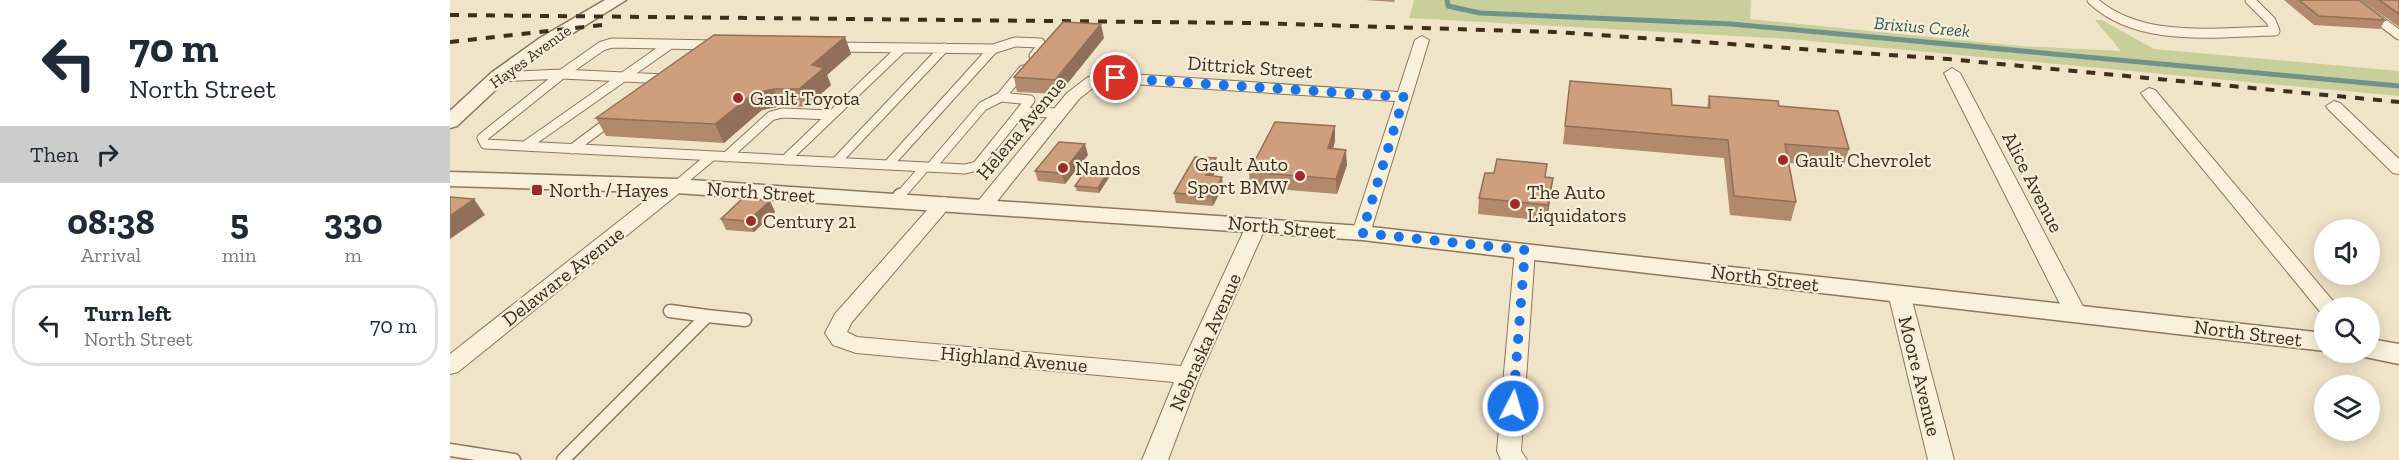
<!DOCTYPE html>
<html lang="en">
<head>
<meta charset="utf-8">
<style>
  body { margin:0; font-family:"Zilla Slab",serif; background:#f2f2f3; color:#1f2937; height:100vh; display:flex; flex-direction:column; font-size:22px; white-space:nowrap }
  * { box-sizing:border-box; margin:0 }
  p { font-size:20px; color:#747a83 }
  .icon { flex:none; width:33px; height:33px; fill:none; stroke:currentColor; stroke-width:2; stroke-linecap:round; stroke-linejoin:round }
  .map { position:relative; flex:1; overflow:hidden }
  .sheet { display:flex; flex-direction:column; background:#fff; width:450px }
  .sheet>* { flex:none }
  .top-card { background:#fff; color:#1f2937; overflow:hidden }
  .controls { position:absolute; left:1864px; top:219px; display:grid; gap:12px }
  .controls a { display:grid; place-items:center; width:66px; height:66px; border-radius:50%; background:#fff; box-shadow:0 3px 15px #0003; font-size:30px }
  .pin { position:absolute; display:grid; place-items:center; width:51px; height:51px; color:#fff; margin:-26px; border:3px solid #fff; border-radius:50%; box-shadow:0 2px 6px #0007 }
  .me { position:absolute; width:66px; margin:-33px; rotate:5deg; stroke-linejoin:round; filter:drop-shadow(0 0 4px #0008) }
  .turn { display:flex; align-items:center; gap:21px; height:126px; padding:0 30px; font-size:27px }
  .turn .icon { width:78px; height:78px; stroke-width:2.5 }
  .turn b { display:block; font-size:42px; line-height:51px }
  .then { display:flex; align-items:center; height:57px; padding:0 30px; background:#0003; gap:12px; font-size:22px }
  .eta { display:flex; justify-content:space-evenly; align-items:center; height:102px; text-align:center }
  .eta b { font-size:36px; font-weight:700; line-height:42px }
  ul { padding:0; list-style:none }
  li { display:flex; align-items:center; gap:18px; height:81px; margin:0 12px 9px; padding:0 18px; border:3px solid #e0e1e3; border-radius:24px }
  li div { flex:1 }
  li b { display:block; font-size:22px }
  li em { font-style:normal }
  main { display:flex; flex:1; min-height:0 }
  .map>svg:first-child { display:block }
  .green { fill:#c9cf9b }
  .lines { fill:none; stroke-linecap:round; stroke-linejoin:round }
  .stream { stroke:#6f938a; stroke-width:5 }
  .service-far1-casing { stroke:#8d765c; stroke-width:11 }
  .service-casing { stroke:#8d765c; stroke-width:15 }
  .minor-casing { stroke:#8d765c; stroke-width:2 }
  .tertiary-casing { stroke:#8d765c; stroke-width:3 }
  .service-far1 { stroke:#faf1dc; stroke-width:9 }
  .service { stroke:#faf1dc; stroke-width:12 }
  .minor { fill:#faf1dc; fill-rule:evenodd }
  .tertiary { fill:#faf1dc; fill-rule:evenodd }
  .rail { stroke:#3d2e20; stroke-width:4; stroke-dasharray:9 9; stroke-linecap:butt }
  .wall { fill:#b2896c }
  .shaded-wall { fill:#916f58 }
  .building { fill:#cf9f7d; stroke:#916f58; stroke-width:1.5 }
  .route { stroke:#1a73e8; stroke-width:10; stroke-dasharray:0 18 }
  .poi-dot { fill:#9e2a2b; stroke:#f7eed8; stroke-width:2 }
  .labels { text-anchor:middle; stroke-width:4.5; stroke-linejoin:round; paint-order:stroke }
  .far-street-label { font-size:16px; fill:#3d2e20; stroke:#f7eed8 }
  .far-water-label { font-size:18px; font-style:italic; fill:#2f5d5a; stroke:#f7eed8 }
  .street-label { font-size:20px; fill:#3d2e20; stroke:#f7eed8 }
  .poi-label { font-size:20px; fill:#3d2e20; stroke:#f7eed8; text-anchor:start }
</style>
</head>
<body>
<main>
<section class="sheet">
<div class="top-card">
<div class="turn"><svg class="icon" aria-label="left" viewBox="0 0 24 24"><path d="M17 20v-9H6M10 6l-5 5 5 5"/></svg><div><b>70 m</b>North Street</div></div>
<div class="then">Then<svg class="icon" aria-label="right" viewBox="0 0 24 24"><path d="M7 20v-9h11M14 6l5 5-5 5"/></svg></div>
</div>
<div class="eta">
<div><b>08:38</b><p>Arrival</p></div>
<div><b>5</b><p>min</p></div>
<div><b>330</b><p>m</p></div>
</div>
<ul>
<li><svg class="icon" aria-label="left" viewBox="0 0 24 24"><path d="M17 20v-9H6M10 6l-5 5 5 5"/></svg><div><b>Turn left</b><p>North Street</p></div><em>70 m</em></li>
</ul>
</section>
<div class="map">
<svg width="1949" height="460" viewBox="0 0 1949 460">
  <rect width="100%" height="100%" fill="#f0e4c8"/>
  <path class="green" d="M964 0H1301L1300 19 1570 46 1671 51 1645 20H1652L1704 49 1949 71V96L1339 39 959 18Z"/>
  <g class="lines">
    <path class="stream" d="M997 0 998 6 1030 13 1281 24 1949 86"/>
    <defs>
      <path id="service-far1" d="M1642 0C1689 44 1766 32 1825 31L1821 21 1800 0
        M1903 0 1949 35
        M384 47 543 49 565 42 590 43 591 47 584 56
        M49 77 112 74 152 46 162 43 264 45
        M215 79 112 74 32 138 35 144 515 169 527 166 580 100 551 97 573 70
        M571 112 608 113
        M75 146 219 45
        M122 149 161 120
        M276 157 321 116 332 113 381 115
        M335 160 452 48
        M386 162 494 48
        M438 165 543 49
        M481 167 533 106 551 97
        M226 186 262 156
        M449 197 475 167"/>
      <path id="service" d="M446 200 450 195
        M257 316 295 320
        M0 450 64 460
        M113 460 257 316 220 311"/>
      <path id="minor" d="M972 36 979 40 919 237H905L902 233 945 101 666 83 648 84 629 99 540 210H526L524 206 617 93 638 77 666 73 948 92 965 40Z
        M1502 68 1510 73 1636 312 1633 317 1625 319 1617 317 1614 312 1494 73Z
        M1699 88 1705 90 1889 308H1875V314L1871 313 1693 96 1691 93Z
        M1884 101 1890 103 1949 159V174L1943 173 1878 109 1876 106Z
        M226 180 233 182 235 186 233 190 8 372 0 374V354L219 182Z
        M494 197 501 199 503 203 402 322 397 332 407 337 731 366 797 224 800 220H814L817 224 750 375 718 460H692L724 382 406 353 383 345 375 333 385 314 487 199Z
        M1075 244 1082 246 1085 250 1071 451 1077 460H1051L1047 451 1065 250 1068 246Z
        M1449 286 1456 288 1460 293 1504 460H1478L1438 293 1442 288Z"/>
      <path id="tertiary" d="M155 0H176L102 46 55 81 7 126 0 128V111L41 73 90 38Z
        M0 172 226 179 912 226 1875 333V351L912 240 226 193 0 186Z
        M1920 339 1949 344V364L1910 356 1908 352H1920Z"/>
    </defs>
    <use href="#service-far1" class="service-far1-casing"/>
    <use href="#service" class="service-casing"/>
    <use href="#minor" class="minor-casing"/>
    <use href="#tertiary" class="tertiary-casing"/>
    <use href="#service-far1" class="service-far1"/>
    <use href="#service" class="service"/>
    <use href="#minor" class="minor"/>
    <use href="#tertiary" class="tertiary"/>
    <path class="rail" d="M0 15 802 23 1105 32 1498 59 1949 102
      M0 42 161 24"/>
  </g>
  <path class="wall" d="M915 0H945L944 2Z
    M1834 0H1909L1935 20 1930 29 1864 25Z
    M1912 0H1949V27Z
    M395 37 401 54 377 75 381 85 356 107 332 106 312 110 274 143 156 136 146 118Z
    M654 38 609 94 567 92 564 77Z
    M1259 96 1329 106 1399 149 1393 168 1339 163 1346 202 1341 221 1280 215 1274 158 1113 144 1115 126 1222 105 1257 108Z
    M885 141 883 149 897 165 887 194 800 187 799 172Z
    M638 155 615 184 588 181 585 171Z
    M767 168 763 176 773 186 763 206 726 203 724 193Z
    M659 171 660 176 649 193 627 191 625 186Z
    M1096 177 1103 178 1097 221 1028 214 1029 198Z
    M320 201 325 212 304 232 276 230 271 219Z"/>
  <path class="shaded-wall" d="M651 24 654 38 609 94 605 80Z
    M395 37 401 54 377 75 381 85 356 107 349 89 362 65Z
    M324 89 332 106 312 110 274 143 265 124 304 93Z
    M885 126V141L879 163 878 148Z
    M635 144 638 155 615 184 612 173Z
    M896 150 897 165 887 194 886 179Z
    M766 158 767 168 758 185 756 175Z
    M659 171 660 176 649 193 648 188Z
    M772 177 773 186 763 206 762 196Z
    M1103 178 1101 194 1097 221 1098 205Z
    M24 199 35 215 0 239V216Z
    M320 201 325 212 304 232 298 221Z"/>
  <path class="building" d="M1849 0H1909L1935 20 1869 16Z
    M1929 0H1949V14Z
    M613 22 651 24 605 80 564 77Z
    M264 35 395 37 362 65 374 68 349 89H324L304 93 265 124 146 118Z
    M1120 81 1221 89 1222 105 1260 108 1259 96 1328 101 1329 106 1388 111 1399 149 1335 144 1346 202 1284 196 1278 140 1115 126Z
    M825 122 885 126 878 148 896 150 886 179 799 172Z
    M609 142 635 144 612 173 585 171Z
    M745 157 766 158 756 175 772 177 762 196 724 193Z
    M1047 159 1097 164 1095 177 1103 178 1098 205 1029 198 1035 173H1044Z
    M637 169 659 171 648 188 625 186Z
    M0 197 24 199 0 216Z
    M293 198 320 201 298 221 271 219Z"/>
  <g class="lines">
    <path class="route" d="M666 78 954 97 912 233 1075 250 1063 406"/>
  </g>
  <g class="poi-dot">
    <circle cx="288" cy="98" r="6"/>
    <circle cx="1333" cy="160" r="6"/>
    <circle cx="613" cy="168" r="6"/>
    <circle cx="850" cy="176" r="6"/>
    <rect x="81" y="184" width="12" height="12" rx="3"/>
    <circle cx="1065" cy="204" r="6"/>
    <circle cx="301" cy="221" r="6"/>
  </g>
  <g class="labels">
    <g class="far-street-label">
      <text transform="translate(80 56) rotate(-36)" y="6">Hayes Avenue</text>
    </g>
    <g class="far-water-label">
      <text transform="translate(1472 27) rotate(5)" y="6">Brixius Creek</text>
    </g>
    <g class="street-label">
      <text transform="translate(800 67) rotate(4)" y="7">Dittrick Street</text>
      <text transform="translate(571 128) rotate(-50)" y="7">Helena Avenue</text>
      <text transform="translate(1583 182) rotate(63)" y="7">Alice Avenue</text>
      <text transform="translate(311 192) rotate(4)" y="7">North Street</text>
      <text transform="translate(832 227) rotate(5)" y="7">North Street</text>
      <text transform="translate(113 276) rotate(-38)" y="7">Delaware Avenue</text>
      <text transform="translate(1315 278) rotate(7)" y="7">North Street</text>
      <text transform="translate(1798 333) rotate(7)" y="7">North Street</text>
      <text transform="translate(755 342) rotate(-66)" y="7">Nebraska Avenue</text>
      <text transform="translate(564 359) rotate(5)" y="7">Highland Avenue</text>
      <text transform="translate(1470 376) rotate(76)" y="7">Moore Avenue</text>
    </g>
    <g class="poi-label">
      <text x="300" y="105">Gault Toyota</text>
      <text x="1345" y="167">Gault Chevrolet</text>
      <text x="838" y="171" text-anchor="end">Gault Auto<tspan x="838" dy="23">Sport BMW</tspan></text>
      <text x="625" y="175">Nandos</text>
      <text x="99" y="197">North / Hayes</text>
      <text x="1077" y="199">The Auto<tspan x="1077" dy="23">Liquidators</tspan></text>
      <text x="313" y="228">Century 21</text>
    </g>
  </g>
</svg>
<div class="controls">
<a><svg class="icon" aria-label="sound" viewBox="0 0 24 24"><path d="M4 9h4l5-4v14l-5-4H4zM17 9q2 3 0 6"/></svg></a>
<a><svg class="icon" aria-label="search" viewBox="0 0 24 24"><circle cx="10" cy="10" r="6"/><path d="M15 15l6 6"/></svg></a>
<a><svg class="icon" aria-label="layers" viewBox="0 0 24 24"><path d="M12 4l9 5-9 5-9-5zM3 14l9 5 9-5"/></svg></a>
</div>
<div class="pin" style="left:666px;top:78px;background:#d93025"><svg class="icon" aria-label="arrive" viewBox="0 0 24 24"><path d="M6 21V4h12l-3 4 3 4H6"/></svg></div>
<svg class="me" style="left:1063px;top:406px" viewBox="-20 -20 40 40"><circle r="17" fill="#1a73e8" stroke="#fff" stroke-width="3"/><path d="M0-11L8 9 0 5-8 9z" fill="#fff"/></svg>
</div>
</main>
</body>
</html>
